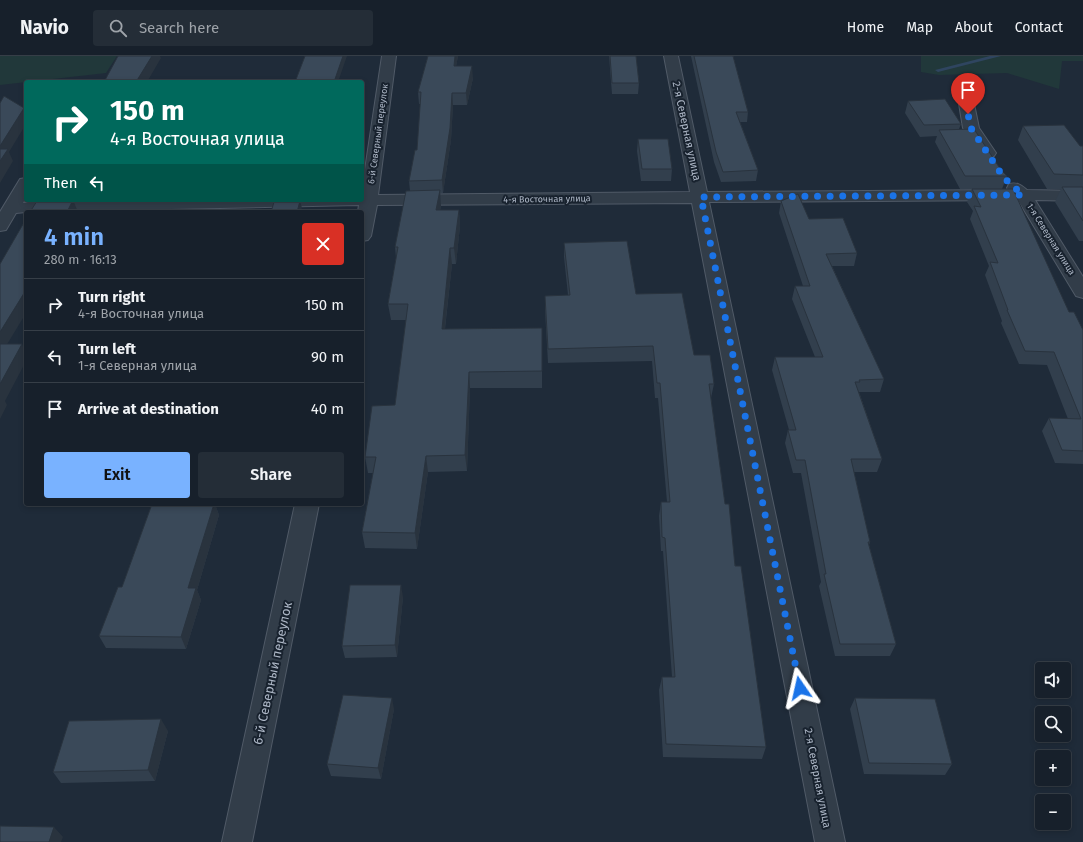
<!DOCTYPE html>
<html lang="en">
<head>
<meta charset="utf-8">
<style>
  body { margin:0; font-family:"Fira Sans",sans-serif; background:#242d37; color:#f1f3f6; height:100vh; display:flex; flex-direction:column; font-size:15px; white-space:nowrap }
  * { box-sizing:border-box; margin:0 }
  p { font-size:13px; color:#9ea3a9 }
  .icon { flex:none; width:22px; height:22px; fill:none; stroke:currentColor; stroke-width:2; stroke-linecap:round; stroke-linejoin:round }
  .map { position:relative; flex:1; overflow:hidden }
  .panel { position:absolute; left:24px; top:154px; width:340px; height:296px; display:flex; flex-direction:column; background:#17202b; border-radius:4px; box-shadow:0 2px 6px #0003,0 0 0 1px #363e47 }
  .panel>* { flex:none }
  .guide { position:absolute; left:24px; top:24px; width:340px; height:122px; border-radius:4px; box-shadow:0 2px 6px #0003,0 0 0 1px #363e47; background:#00695c; color:#fff; overflow:hidden }
  .buttons { position:absolute; left:1035px; top:606px; display:grid; gap:8px }
  .buttons a { display:grid; place-items:center; width:36px; height:36px; border-radius:4px; background:#17202b; box-shadow:0 2px 6px #0003,0 0 0 1px #363e47; font-size:20px }
  .pin { position:absolute; display:grid; place-items:center; width:34px; height:34px; color:#fff; margin:-41px -17px; border-radius:50% 50% 50% 0; rotate:-45deg; box-shadow:0 0 4px #0007 }
  .pin .icon { rotate:45deg }
  .me { position:absolute; width:44px; margin:-22px; rotate:349deg; stroke-linejoin:round; filter:drop-shadow(0 0 3px #0008) }
  .turn { display:flex; align-items:center; gap:14px; height:84px; padding:0 20px; font-size:18px }
  .turn .icon { width:52px; height:52px; stroke-width:2.5 }
  .turn b { display:block; font-size:28px; line-height:34px }
  .then { display:flex; align-items:center; height:38px; padding:0 20px; background:#0003; gap:8px; font-size:15px }
  .round { display:grid; place-items:center; flex:none; width:42px; height:42px; border-radius:4px; background:#242d37 }
  .headline { display:flex; align-items:center; justify-content:space-between; height:68px; padding:0 20px }
  h1 { font-size:24px; font-weight:600; line-height:30px; color:#79b2ff }
  .action { display:flex; gap:8px; margin-top:auto; padding:8px 20px }
  .action a { flex:1; height:46px; border-radius:4px; background:#79b2ff; color:#111; font-size:16px; font-weight:600; line-height:46px; text-align:center }
  .action a+a { background:#242d37; color:#f1f3f6 }
  ul { padding:0; list-style:none }
  li { display:flex; align-items:center; gap:12px; height:52px; padding:0 20px; border-top:1px solid #363e47 }
  li div { flex:1 }
  li b { display:block; font-size:15px }
  li em { font-style:normal }
  header { display:flex; align-items:center; gap:24px; box-sizing:border-box; height:56px; padding:0 20px; background:#17202b; border-bottom:1px solid #363e47 }
  header strong { font-size:19px }
  nav { display:flex; gap:22px; margin-inline-start:auto; font-size:14px }
  .search { width:280px; height:36px; background:#242d37; display:flex; align-items:center; gap:10px; box-sizing:border-box; padding:0 14px; border-radius:4px; color:#9ea3a9; font-size:15px }
  .map>svg:first-child { display:block }
  .green { fill:#21383a }
  .lines { fill:none; stroke-linecap:round; stroke-linejoin:round }
  .stream { fill:#2f4560; fill-rule:evenodd }
  .minor-casing { stroke:#505a67; stroke-width:2 }
  .minor { fill:#323d49; fill-rule:evenodd }
  .wall { fill:#323f4d }
  .shaded-wall { fill:#29333e }
  .building { fill:#3a4959; stroke:#29333e }
  .route { stroke:#1a73e8; stroke-width:7; stroke-dasharray:0 12.6 }
  .labels { text-anchor:middle; stroke-width:4; stroke-linejoin:round; paint-order:stroke }
  .far-street-label { font-size:9px; fill:#adb7c6; stroke:#18222e }
  .street-label { font-size:11px; fill:#adb7c6; stroke:#18222e }
  .near-street-label { font-size:13px; fill:#adb7c6; stroke:#18222e }
</style>
</head>
<body>
<header>
<strong>Navio</strong>
<div class="search"><svg class="icon" aria-label="search" viewBox="0 0 24 24"><circle cx="10" cy="10" r="6"/><path d="M15 15l6 6"/></svg>Search here</div>
<nav><a>Home</a><a>Map</a><a>About</a><a>Contact</a></nav>
</header>
<div class="map">
<svg width="1083" height="786" viewBox="0 0 1083 786">
  <rect width="100%" height="100%" fill="#1f2b39"/>
  <path class="green" d="M0 0H117L106 17 0 29Z
    M921 0H1083V5H1062L1059 33 1007 17 939 19 921 16Z"/>
  <g class="lines">
    <path class="stream" d="M990 0H1001L938 16 935 14Z"/>
    <defs>
      <path id="minor" d="M382 0H396L378 139 690 136 664 0H678L707 136 1008 134 1007 132 1009 128C1017 126 1021 129 1027 134L1083 135V145L1035 144 1083 221V242L1076 240 1018 144 709 146 845 786H815L692 147 377 149 371 180 368 184 362 185V156H358L359 149 26 156 16 157 6 174 0 175V156L20 123 26 122V141L23 147 139 144H362V134Z
        M963 25 968 26 970 29 979 72 996 97 994 100 988 102 982 100 963 72 956 29 958 26Z
        M295 448H319L252 786H222Z"/>
    </defs>
    <use href="#minor" class="minor-casing"/>
    <use href="#minor" class="minor"/>
  </g>
  <path class="wall" d="M428 0H458L456 10 473 22 467 49H453L451 84 443 137H440L441 150 440 154H459L460 170 456 208H452L445 273 542 272V332H470L467 415 428 416 417 493 365 492 362 476 373 417H368L365 401 395 349 406 264H391L388 248 396 202 395 191 410 135 409 125 417 94 421 48H419L418 36Z
    M609 0H636L639 27 638 38H612Z
    M691 0H733L748 56 747 66H740L758 114 756 125 721 126 714 106Z
    M908 45 961 68 959 73 1007 120 1002 133H960L935 86 937 80 920 81 905 57Z
    M1023 70 1080 90H1083V185H1079L1055 146 1061 133H1047L1018 84Z
    M638 83 672 113 671 125H641L637 95Z
    M972 133 1083 274V408L1055 407 1042 375 1049 362 1068 363 1047 309 1019 308 1001 267 1002 265 985 219 989 210 970 163 973 155 967 146Z
    M781 145 809 163 857 197 854 210H832L884 323 880 336H859L882 403 877 416H854L870 486 869 489 896 588 890 600H835L819 530 821 526 801 417H793L785 387 788 374H789L772 314 775 301H815L792 243 795 230H803L779 157Z
    M564 187 636 238 694 299 714 328 711 342 725 448 766 691 762 703 663 701 659 634 662 621H672L663 495H661L659 460 661 446H667L658 342H655L652 305 548 307 545 254V240L568 239 564 201Z
    M152 448H215L219 459 197 534 201 544 186 593 106 592 99 580 122 531Z
    M403 541 397 601 345 602 342 590Z
    M855 642 952 708 945 719 864 718 850 653Z
    M394 653 381 723 331 720 327 708Z
    M168 675 155 725 61 727 53 716Z"/>
  <path class="shaded-wall" d="M152 0H160L161 2 147 26H136Z
    M343 0H347L338 26H334Z
    M455 0H458L454 22V10Z
    M472 10 473 22 467 49 466 37Z
    M452 37 453 49 451 84 443 137 442 124Z
    M24 52 26 58V68L9 96 13 105 0 127V90Z
    M440 134 441 150 438 170 436 154Z
    M73 144 78 156H67Z
    M300 145 302 152 300 156H297Z
    M459 154 460 170 456 208 454 192Z
    M450 192 452 208 443 289 442 273Z
    M26 234V257L0 300V276Z
    M22 288 26 297V305L5 345 7 349 0 363V328Z
    M469 316 470 332 467 415 465 399Z
    M426 400 428 416 417 493 415 477Z
    M214 448H215L219 459 197 534 201 544 186 593 181 581 188 532Z
    M401 529 403 541 397 601 395 589Z
    M392 642 394 653 381 723 378 712Z
    M161 663 168 675 155 725 148 714Z
    M54 771 63 781 61 786H49Z"/>
  <path class="building" d="M118 0H152L136 26H104Z
    M305 0H343L334 26H295Z
    M428 0H455L454 10H472L466 37H452L450 72 442 124 409 125 415 94H417L421 36H418Z
    M610 0H636L639 27H612Z
    M694 0H733L748 56H736L758 114 723 116 716 96Z
    M4 40 24 52 0 90V47Z
    M945 43 961 68 924 69 908 45Z
    M1064 69 1080 90H1083V119L1054 118 1023 70Z
    M974 73 1001 114 1007 120H965L939 74Z
    M638 83H668L672 113H642Z
    M0 93H8L0 105Z
    M1062 131H1083V165Z
    M972 133H1013L1069 256H1074L1083 274V395L1062 394 1049 362 1081 363 1054 296 1025 295 1007 254H1008L990 206 998 207 974 150 981 151Z
    M440 134 436 154H459L454 192H450L442 273 542 272V315L469 316 465 399 426 400 415 477 362 476 376 401H365L372 350 395 349 408 248H388L398 191H395L406 135Z
    M798 138 809 163 843 162 857 197 826 198 884 323 859 324 860 326H855L882 403H851L870 486H868L896 588H840L824 518H826L805 404H796L788 374H796L775 301H823L795 230H810L781 145Z
    M73 144 67 156H30L37 145Z
    M300 145 297 156H271L274 146Z
    M26 163V234L0 276V208Z
    M627 185 636 238 682 237 694 299H710L714 328H709L725 448H729L735 510H741L766 691 666 688 662 621H675L665 482 662 481 661 446H670L660 327H657L653 290 548 293 545 240 570 239 564 187Z
    M0 288H22L0 328Z
    M152 448H214L188 532H196L181 581 99 580 118 531H122Z
    M350 529H401L395 589 342 590Z
    M343 639 392 642 378 712 327 708Z
    M855 642 935 643 952 708 869 707Z
    M161 663 148 714 53 716 69 665Z
    M0 770 54 771 49 786H0Z"/>
  <g class="lines">
    <path class="route" d="M800 632 701 141 1023 139 1004 122 971 72 968 58"/>
  </g>
  <g class="labels">
    <g class="far-street-label">
      <text transform="translate(378 78) rotate(-82)" y="3">6-й Северный переулок</text>
      <text transform="translate(547 143) rotate(-1)" y="3">4-я Восточная улица</text>
      <text transform="translate(1051 183) rotate(58)" y="3">1-я Северная улица</text>
    </g>
    <g class="street-label">
      <text transform="translate(687 75) rotate(78)" y="4">2-я Северная улица</text>
      <text transform="translate(818 722) rotate(79)" y="4">2-я Северная улица</text>
    </g>
    <g class="near-street-label">
      <text transform="translate(272 617) rotate(-78)" y="5">6-й Северный переулок</text>
    </g>
  </g>
</svg>
<div class="buttons">
<a><svg class="icon" aria-label="sound" viewBox="0 0 24 24"><path d="M4 9h4l5-4v14l-5-4H4zM17 9q2 3 0 6"/></svg></a>
<a><svg class="icon" aria-label="search" viewBox="0 0 24 24"><circle cx="10" cy="10" r="6"/><path d="M15 15l6 6"/></svg></a>
<a>+</a>
<a>−</a>
</div>
<div class="pin" style="left:968px;top:58px;background:#d93025"><svg class="icon" aria-label="arrive" viewBox="0 0 24 24"><path d="M6 21V4h12l-3 4 3 4H6"/></svg></div>
<svg class="me" style="left:800px;top:632px" viewBox="-20 -20 40 40"><path d="M0-17L14 15 0 8-14 15z" fill="#1a73e8" stroke="#fff" stroke-width="4"/></svg>
<div class="guide">
<div class="turn"><svg class="icon" aria-label="right" viewBox="0 0 24 24"><path d="M7 20v-9h11M14 6l5 5-5 5"/></svg><div><b>150 m</b>4-я Восточная улица</div></div>
<div class="then">Then<svg class="icon" aria-label="left" viewBox="0 0 24 24"><path d="M17 20v-9H6M10 6l-5 5 5 5"/></svg></div>
</div>
<section class="panel">
<div class="headline"><div><h1>4 min</h1><p>280 m · 16:13</p></div><a class="round" style="background:#d93025;color:#fff"><svg class="icon" aria-label="close" viewBox="0 0 24 24"><path d="M6 6l12 12M18 6L6 18"/></svg></a></div>
<ul>
<li><svg class="icon" aria-label="right" viewBox="0 0 24 24"><path d="M7 20v-9h11M14 6l5 5-5 5"/></svg><div><b>Turn right</b><p>4-я Восточная улица</p></div><em>150 m</em></li>
<li><svg class="icon" aria-label="left" viewBox="0 0 24 24"><path d="M17 20v-9H6M10 6l-5 5 5 5"/></svg><div><b>Turn left</b><p>1-я Северная улица</p></div><em>90 m</em></li>
<li><svg class="icon" aria-label="arrive" viewBox="0 0 24 24"><path d="M6 21V4h12l-3 4 3 4H6"/></svg><div><b>Arrive at destination</b></div><em>40 m</em></li>
</ul>
<div class="action"><a>Exit</a><a>Share</a></div>
</section>
</div>
</body>
</html>
